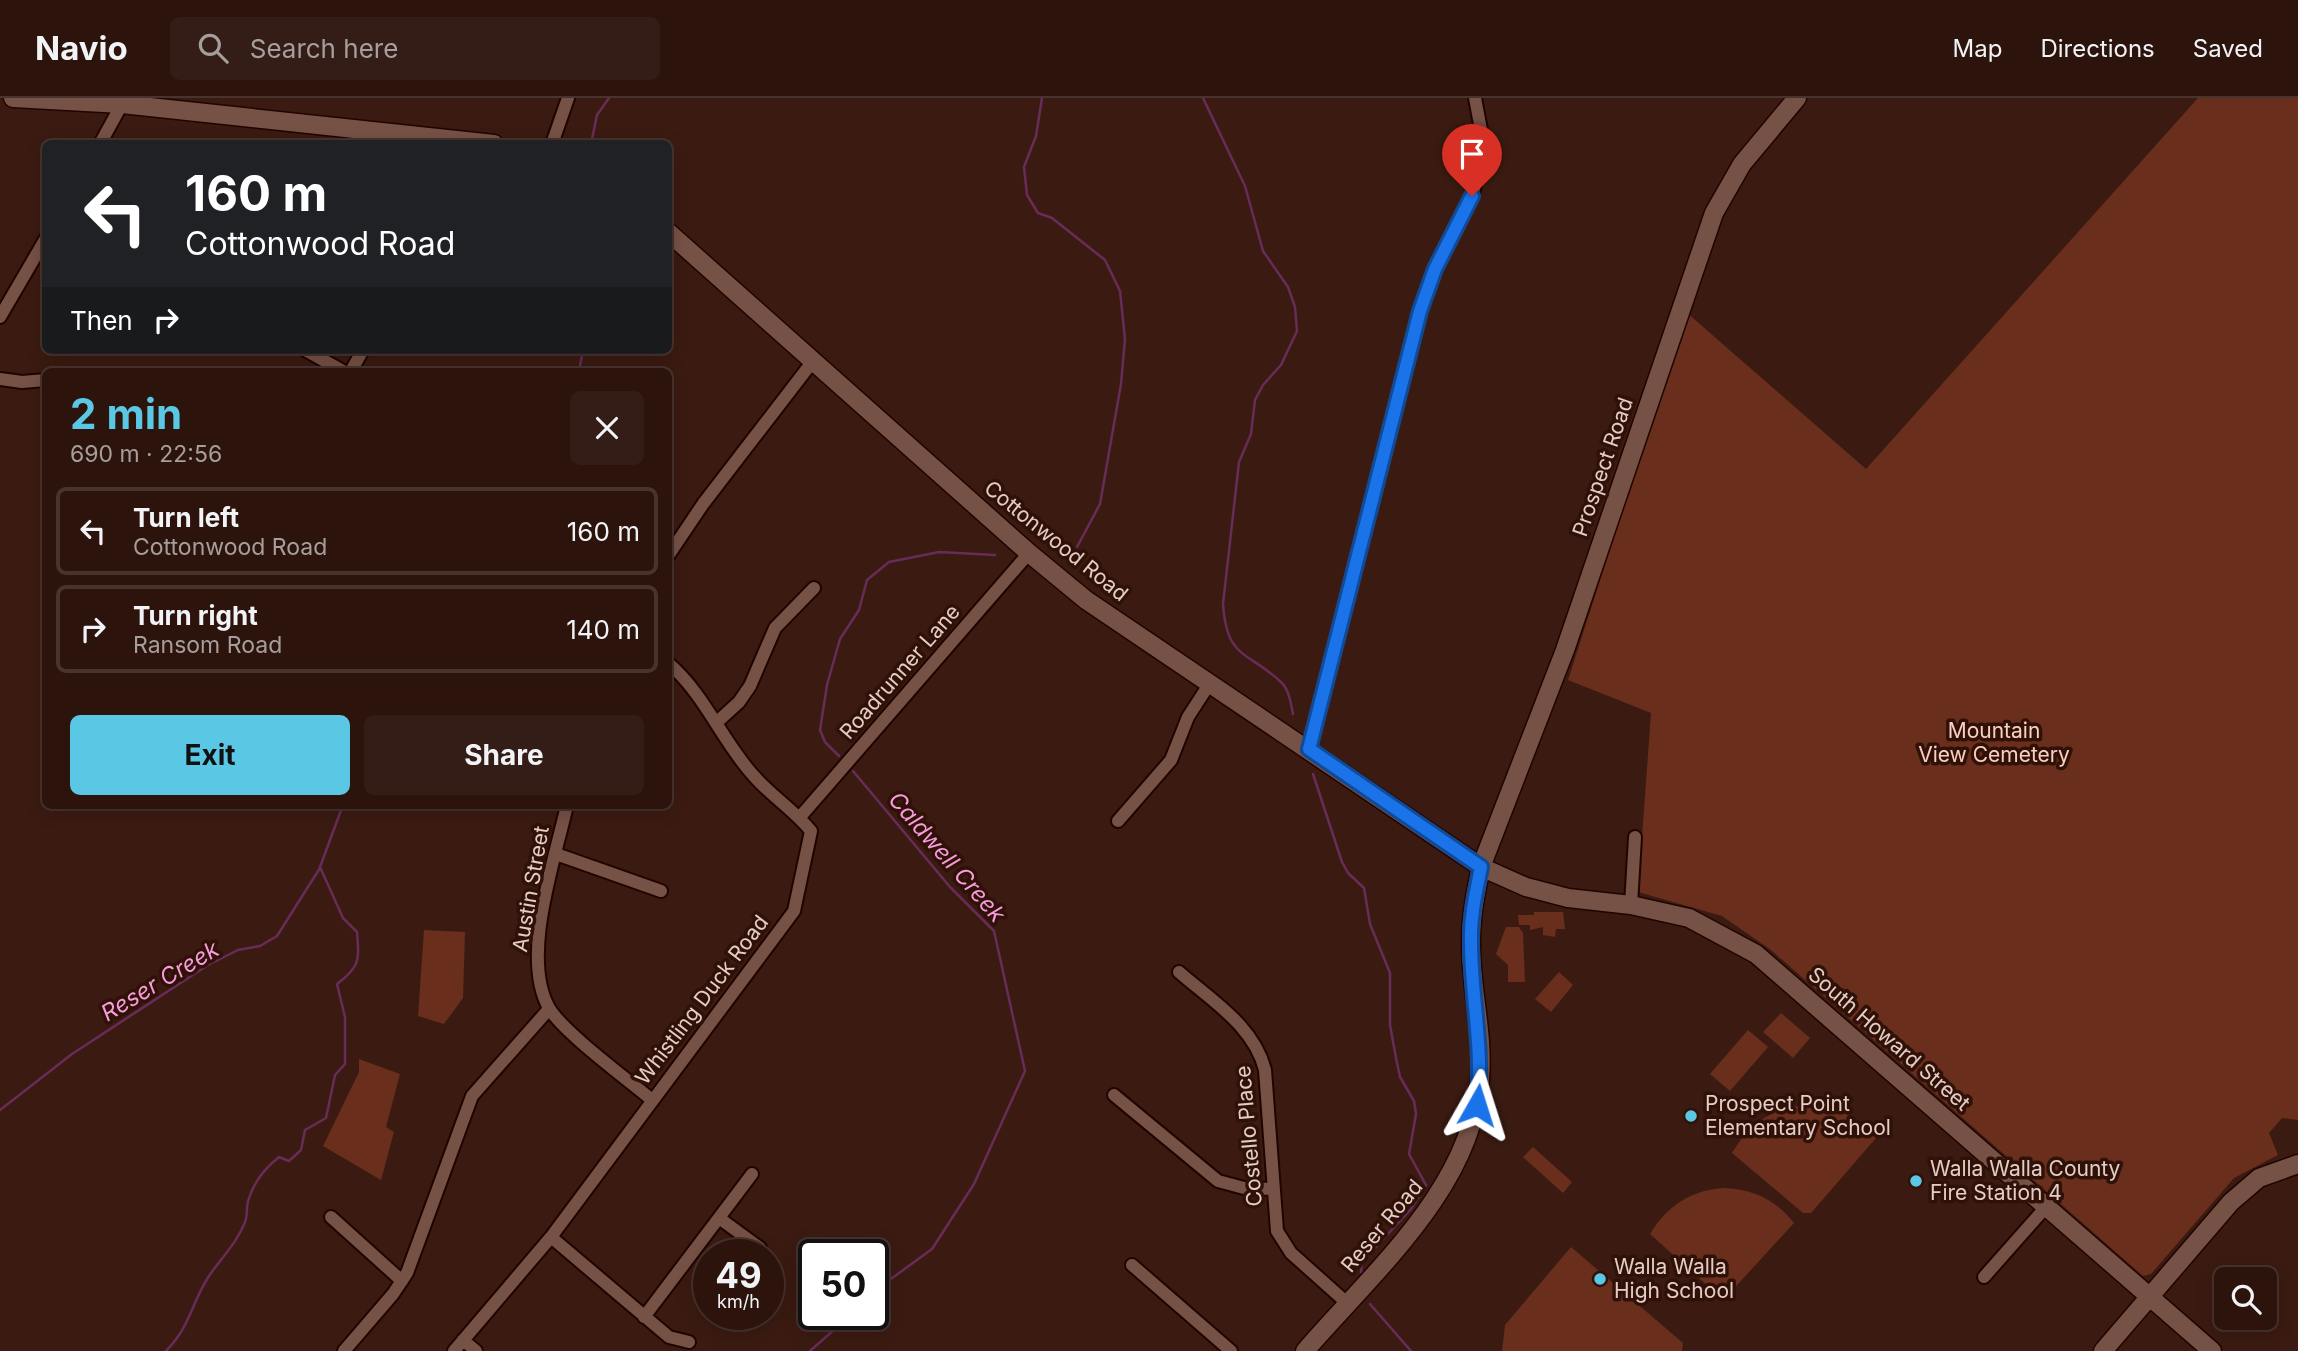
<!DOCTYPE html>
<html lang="en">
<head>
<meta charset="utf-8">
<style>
  body { margin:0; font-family:Inter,sans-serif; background:#341d16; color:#f1f3f6; height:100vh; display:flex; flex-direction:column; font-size:26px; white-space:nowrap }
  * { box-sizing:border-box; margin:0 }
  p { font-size:23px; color:#a69e9d }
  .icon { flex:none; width:38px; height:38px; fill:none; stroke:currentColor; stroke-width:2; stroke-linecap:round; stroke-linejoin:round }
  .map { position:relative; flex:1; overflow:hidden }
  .drawer { position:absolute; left:42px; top:270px; width:630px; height:441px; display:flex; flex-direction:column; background:#2c140d; border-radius:10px; box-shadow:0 4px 18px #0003,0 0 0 2px #48332e }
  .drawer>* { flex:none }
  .banner { position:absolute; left:42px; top:42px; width:630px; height:214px; border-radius:10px; box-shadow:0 4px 18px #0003,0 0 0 2px #48332e; background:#202124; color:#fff; overflow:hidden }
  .tools { position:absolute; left:2214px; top:1169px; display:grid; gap:14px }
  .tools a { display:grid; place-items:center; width:63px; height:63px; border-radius:10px; background:#2c140d; box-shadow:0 4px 18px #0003,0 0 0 2px #48332e; font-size:35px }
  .speed { position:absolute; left:693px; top:1141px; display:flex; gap:14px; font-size:35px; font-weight:700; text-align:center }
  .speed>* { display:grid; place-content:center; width:91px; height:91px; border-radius:50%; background:#2c140d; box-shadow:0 4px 18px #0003,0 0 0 2px #48332e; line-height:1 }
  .speed small { font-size:18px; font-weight:400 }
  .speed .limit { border:4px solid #111; border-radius:10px; background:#fff; color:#111 }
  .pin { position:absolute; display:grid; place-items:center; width:60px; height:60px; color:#fff; margin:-72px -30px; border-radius:50% 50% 50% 0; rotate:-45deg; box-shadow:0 0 7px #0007 }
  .pin .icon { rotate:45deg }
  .me { position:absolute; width:77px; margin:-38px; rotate:6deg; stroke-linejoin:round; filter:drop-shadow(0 0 5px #0008) }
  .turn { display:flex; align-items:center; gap:24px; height:147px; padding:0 28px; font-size:32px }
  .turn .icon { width:91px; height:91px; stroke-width:2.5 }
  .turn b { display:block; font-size:49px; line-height:60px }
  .then { display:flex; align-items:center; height:66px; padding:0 28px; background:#0003; gap:14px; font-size:26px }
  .round { display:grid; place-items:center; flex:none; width:74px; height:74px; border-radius:10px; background:#341d16 }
  .summary { display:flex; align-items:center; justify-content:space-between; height:119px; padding:0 28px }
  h1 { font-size:42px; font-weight:700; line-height:52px; color:#5ac8e5 }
  .cta { display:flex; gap:14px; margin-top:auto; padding:14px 28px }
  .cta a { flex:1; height:80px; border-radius:10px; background:#5ac8e5; color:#111; font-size:28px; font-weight:700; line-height:80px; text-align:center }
  .cta a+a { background:#341d16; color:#f1f3f6 }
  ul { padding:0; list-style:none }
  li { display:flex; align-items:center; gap:21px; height:88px; margin:0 14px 10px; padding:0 14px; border:4px solid #48332e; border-radius:10px }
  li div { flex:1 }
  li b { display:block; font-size:26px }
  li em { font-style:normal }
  header { display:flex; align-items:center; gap:42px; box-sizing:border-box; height:98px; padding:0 35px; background:#2c140d; border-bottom:2px solid #48332e }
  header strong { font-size:33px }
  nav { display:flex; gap:38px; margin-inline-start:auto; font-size:24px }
  .search { width:490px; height:63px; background:#341d16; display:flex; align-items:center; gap:18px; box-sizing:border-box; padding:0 24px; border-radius:10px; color:#a69e9d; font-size:26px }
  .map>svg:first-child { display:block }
  .green { fill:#692e1c }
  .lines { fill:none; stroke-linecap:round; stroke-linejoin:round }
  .stream { stroke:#682c59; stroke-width:2.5 }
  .street-casing { stroke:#200400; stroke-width:16 }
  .secondary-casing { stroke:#200400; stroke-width:21 }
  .street { stroke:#765146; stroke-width:12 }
  .secondary { stroke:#765146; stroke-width:18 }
  .route-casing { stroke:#114b97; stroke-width:18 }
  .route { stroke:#1a73e8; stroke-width:12 }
  .poi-dot { fill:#5ac8e5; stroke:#301108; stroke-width:2.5 }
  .labels { text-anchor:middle; stroke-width:7; stroke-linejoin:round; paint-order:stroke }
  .street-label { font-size:21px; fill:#e3cdc6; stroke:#301108 }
  .park-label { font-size:21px; fill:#facec0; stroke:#301108 }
  .poi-label { font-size:21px; fill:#e3cdc6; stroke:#301108; text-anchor:start }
  .water-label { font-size:23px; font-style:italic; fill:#f79bdc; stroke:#301108 }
</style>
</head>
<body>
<header>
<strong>Navio</strong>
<div class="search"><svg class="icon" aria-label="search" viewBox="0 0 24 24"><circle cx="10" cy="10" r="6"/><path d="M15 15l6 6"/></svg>Search here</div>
<nav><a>Map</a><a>Directions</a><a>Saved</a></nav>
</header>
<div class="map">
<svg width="2298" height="1253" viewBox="0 0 2298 1253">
  <rect width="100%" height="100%" fill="#3b1b11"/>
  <path class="green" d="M2198 0H2298V1022L2282 1020 2269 1035 2278 1057 2234 1080 2151 1176 2143 1178 1771 852 1722 818 1638 794 1651 615 1568 582 1686 214 1866 371Z
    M1534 814H1563L1565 831H1556L1555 839 1543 837V829L1530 832V827H1519L1518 817H1534Z
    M1506 829H1519L1523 835 1525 884H1508V867L1496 856Z
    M424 832 465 834 463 900 444 926 418 918Z
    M1559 874 1573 887 1551 914 1535 901Z
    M1781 915 1810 940 1793 960 1763 934Z
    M1748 932 1768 949 1730 993 1710 976Z
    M359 961 400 976 386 1029 394 1034 381 1082 323 1048 359 974Z
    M1805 1007 1845 1015 1876 1040 1811 1115H1803L1732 1055C1749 1026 1772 1010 1805 1007Z
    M1533 1049 1572 1084 1563 1095 1523 1059Z
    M1724 1090C1753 1091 1776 1102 1794 1125L1727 1198H1719L1650 1136C1667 1108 1691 1092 1724 1090Z
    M1571 1149 1683 1245 1682 1253H1502L1505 1227Z"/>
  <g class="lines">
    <path class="stream" d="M1042 0 1036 38 1024 69 1027 97 1038 115 1052 120 1105 162 1120 193 1125 241 1121 286 1100 406 1077 449
      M1203 0 1245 88 1263 153 1288 189 1295 209 1297 233 1281 267 1263 287 1255 302 1251 336 1239 364 1223 506C1227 563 1248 552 1282 585 1289 592 1291 606 1293 616
      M591 46 597 17 609 0
      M619 252H621
      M579 273 583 252
      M839 658 825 644 820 632 827 587 840 541 859 512 867 482 889 464 939 454 995 457
      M853 673 950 789 994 833 1025 973 974 1086 932 1151 873 1194
      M1313 676 1342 764 1348 775 1364 790 1370 826 1390 875V927L1396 960 1400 979 1414 1003 1416 1016 1409 1056 1426 1087 1411 1111 1362 1164 1361 1174
      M0 1012 72 956 208 867 238 852 260 848 277 838 320 770
      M1370 1206 1411 1253
      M166 1253C191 1228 191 1205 209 1178 221 1160 237 1145 245 1124 248 1117 246 1110 248 1103 253 1086 265 1070 279 1059L289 1063 301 1052 305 1032 326 1020 335 977 345 966V919L337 886C361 868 359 861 357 834L343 820 320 769 343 707
      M810 1253 852 1216"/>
    <defs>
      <path id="street" d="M100 46 122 6
        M552 46 568 0
        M0 219 46 140
        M305 252 343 273
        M351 273 363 252
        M0 281 22 284 46 282
        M668 458 703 406 813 263
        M716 625 739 604 750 588 775 530 814 490
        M1309 651 1420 213 1435 171 1472 98 1480 69 1482 37 1475 0
        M567 707C555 762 520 859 549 910 563 934 627 981 652 1002
        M800 719 1029 455
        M1118 723 1171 662 1188 619 1210 585
        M556 756 661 793
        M1631 807 1635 739
        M1179 874C1212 903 1254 928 1265 972L1277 1133 1291 1155 1347 1205
        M1114 997 1218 1083 1244 1090 1272 1091
        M331 1119 402 1183
        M719 1120 760 1150
        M551 1139 669 1239 689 1244
        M1132 1167 1231 1253
        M1984 1179 2046 1109
        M644 1219 752 1076
        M463 1242 476 1253
        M344 1253 393 1196 407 1175 472 998 549 911
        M454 1253 551 1139 794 813 811 733C794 712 771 698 753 677 722 643 704 595 668 565"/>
      <path id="secondary" d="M13 0 122 6 494 46
        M668 134 1029 455 1086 502 1481 769 1526 789 1568 800 1631 807 1689 820 1756 856 2212 1253
        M1305 1253C1373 1174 1472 1090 1480 981 1484 934 1470 889 1471 843 1471 817 1476 793 1481 769L1565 552 1714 115 1742 66 1797 0
        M2103 1253 2231 1104 2259 1080 2298 1066"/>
    </defs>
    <use href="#street" class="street-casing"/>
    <use href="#secondary" class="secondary-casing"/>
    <use href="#street" class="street"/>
    <use href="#secondary" class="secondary"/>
  </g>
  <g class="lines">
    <defs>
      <path id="route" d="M1472 98 1435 171 1420 213 1309 651 1481 769C1476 794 1470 819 1471 844 1471 900 1484 952 1477 1007"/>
    </defs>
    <use href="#route" class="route-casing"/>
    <use href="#route" class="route"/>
  </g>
  <g class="poi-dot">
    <circle cx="1691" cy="1018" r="7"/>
    <circle cx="1916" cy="1083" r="7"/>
    <circle cx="1600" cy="1181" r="7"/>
  </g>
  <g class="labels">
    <g class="street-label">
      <text transform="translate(1603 369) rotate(-71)" y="7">Prospect Road</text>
      <text transform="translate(1056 443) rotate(39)" y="7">Cottonwood Road</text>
      <text transform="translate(900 574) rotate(-49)" y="7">Roadrunner Lane</text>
      <text transform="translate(531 791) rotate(-80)" y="7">Austin Street</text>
      <text transform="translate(702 902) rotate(-53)" y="7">Whistling Duck Road</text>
      <text transform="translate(1889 941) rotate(41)" y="7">South Howard Street</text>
      <text transform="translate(1249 1038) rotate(-95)" y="7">Costello Place</text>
      <text transform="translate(1382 1128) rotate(-50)" y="7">Reser Road</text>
    </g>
    <g class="park-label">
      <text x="1994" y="640">Mountain<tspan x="1994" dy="24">View Cemetery</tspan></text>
    </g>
    <g class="poi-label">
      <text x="1705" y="1013">Prospect Point<tspan x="1705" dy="24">Elementary School</tspan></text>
      <text x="1930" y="1078">Walla Walla County<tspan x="1930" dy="24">Fire Station 4</tspan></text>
      <text x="1614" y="1176">Walla Walla<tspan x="1614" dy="24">High School</tspan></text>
    </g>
    <g class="water-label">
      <text transform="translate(947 759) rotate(49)" y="8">Caldwell Creek</text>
      <text transform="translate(160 883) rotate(-31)" y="8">Reser Creek</text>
    </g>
  </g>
</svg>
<div class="tools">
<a><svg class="icon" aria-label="search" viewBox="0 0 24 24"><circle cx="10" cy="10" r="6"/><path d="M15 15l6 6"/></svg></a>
</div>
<div class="speed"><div>49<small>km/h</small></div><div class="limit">50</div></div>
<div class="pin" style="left:1472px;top:98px;background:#d93025"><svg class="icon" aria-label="arrive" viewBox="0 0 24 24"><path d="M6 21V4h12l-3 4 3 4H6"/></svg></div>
<svg class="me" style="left:1477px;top:1007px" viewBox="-20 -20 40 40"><path d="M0-17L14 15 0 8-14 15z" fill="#1a73e8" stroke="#fff" stroke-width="4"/></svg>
<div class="banner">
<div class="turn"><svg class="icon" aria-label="left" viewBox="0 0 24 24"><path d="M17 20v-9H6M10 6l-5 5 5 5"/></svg><div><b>160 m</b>Cottonwood Road</div></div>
<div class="then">Then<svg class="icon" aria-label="right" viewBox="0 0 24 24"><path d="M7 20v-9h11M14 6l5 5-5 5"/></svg></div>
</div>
<section class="drawer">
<div class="summary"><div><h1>2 min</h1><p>690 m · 22:56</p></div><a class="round"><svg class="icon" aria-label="close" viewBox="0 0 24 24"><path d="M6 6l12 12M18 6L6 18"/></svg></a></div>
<ul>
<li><svg class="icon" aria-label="left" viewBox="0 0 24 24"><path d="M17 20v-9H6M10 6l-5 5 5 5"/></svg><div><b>Turn left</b><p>Cottonwood Road</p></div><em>160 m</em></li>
<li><svg class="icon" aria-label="right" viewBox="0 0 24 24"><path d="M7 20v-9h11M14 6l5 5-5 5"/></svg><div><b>Turn right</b><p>Ransom Road</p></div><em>140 m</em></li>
</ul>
<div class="cta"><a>Exit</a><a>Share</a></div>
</section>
</div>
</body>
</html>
